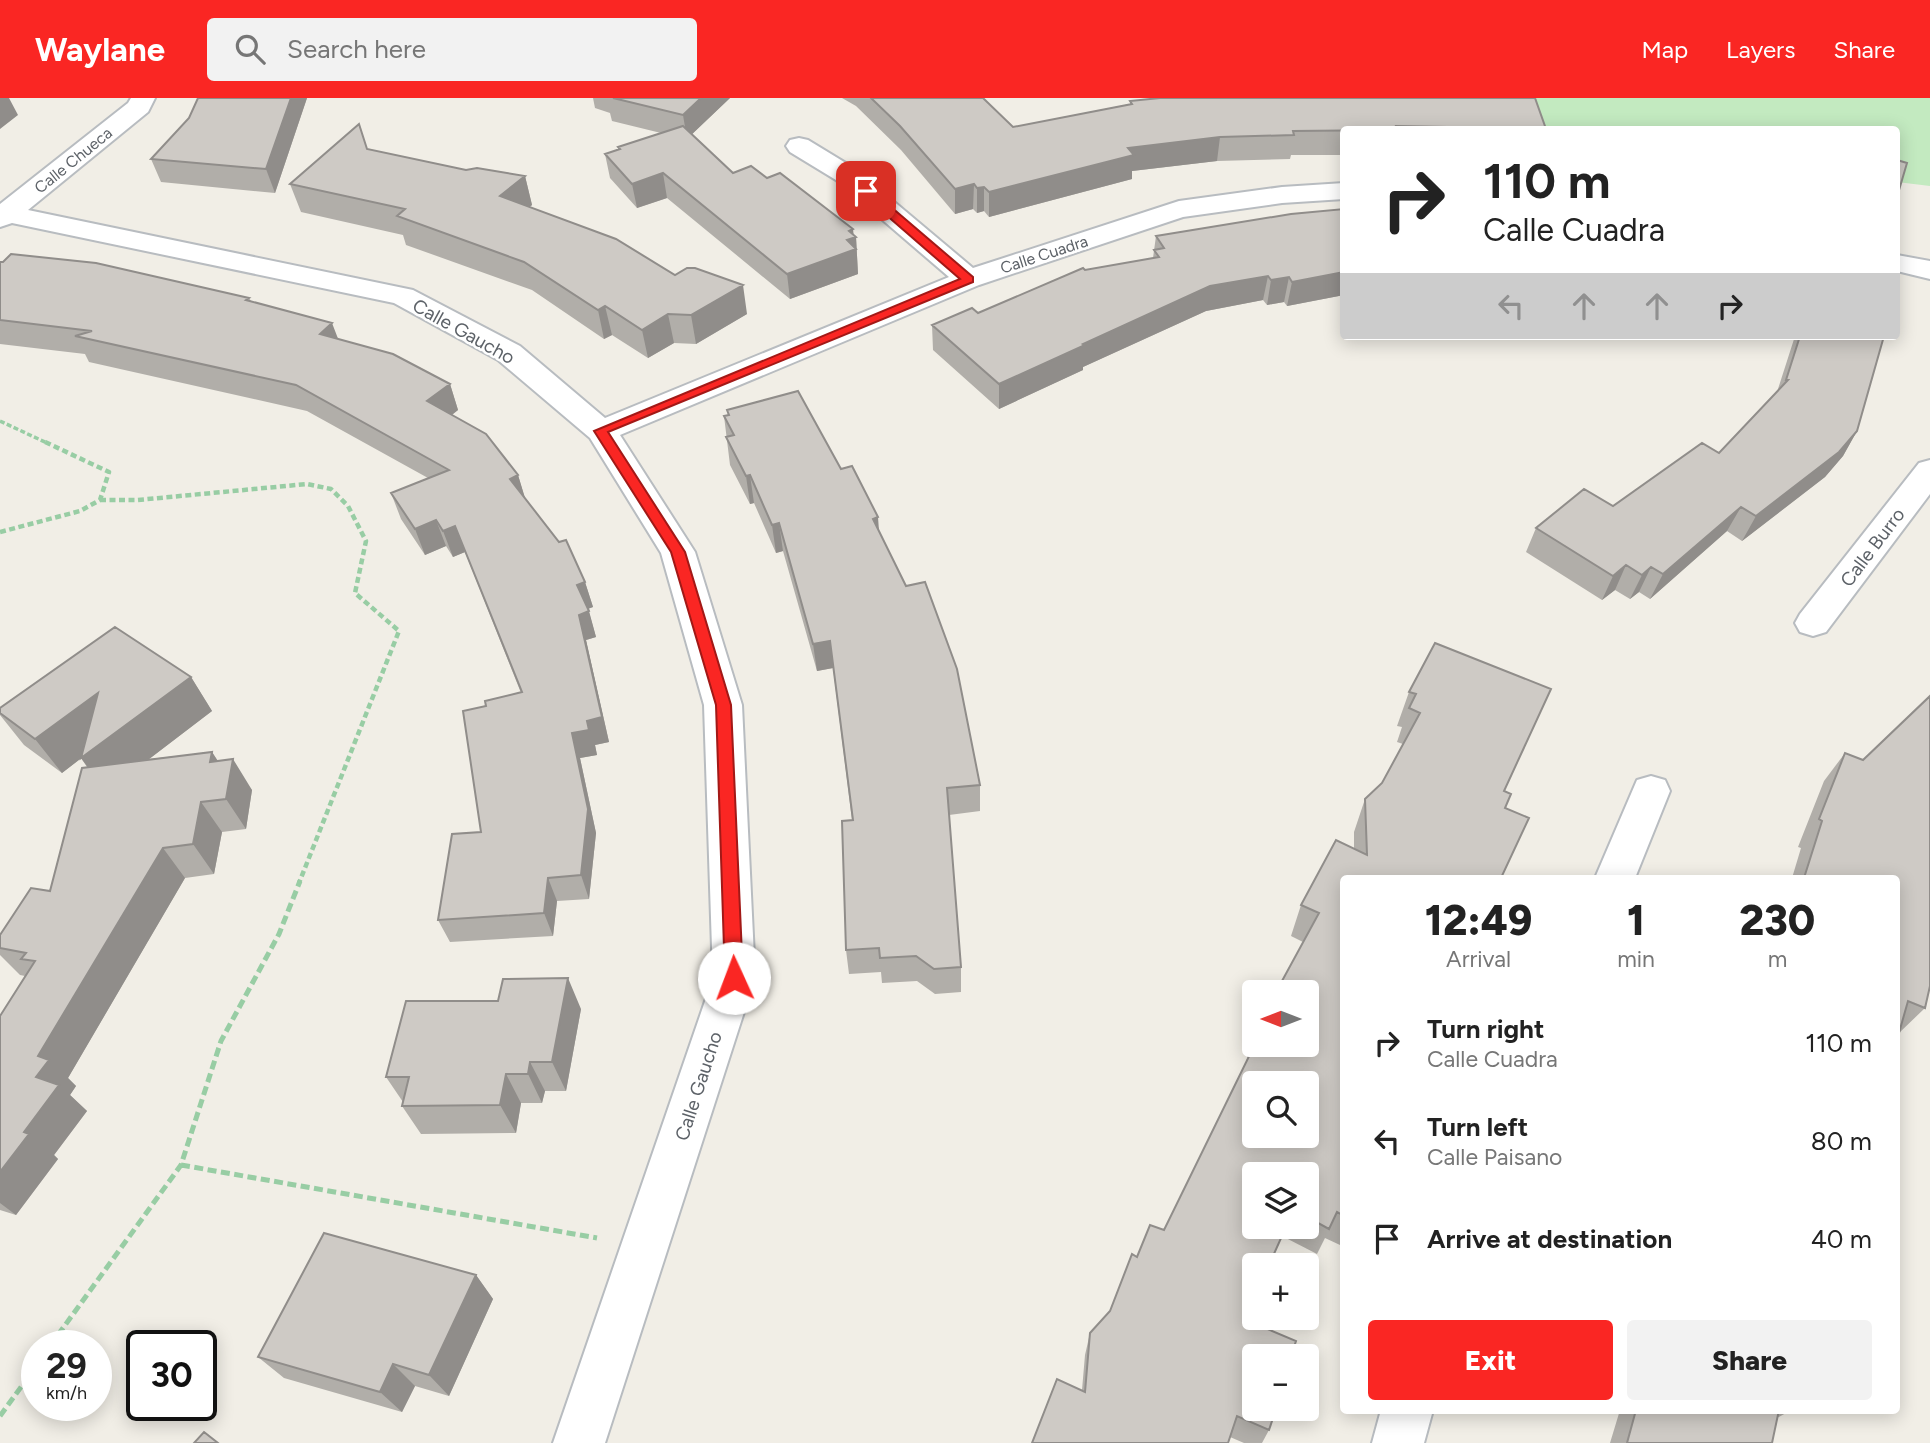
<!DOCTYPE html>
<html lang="en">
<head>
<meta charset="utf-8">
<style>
  body { margin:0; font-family:Figtree,sans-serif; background:#f2f2f2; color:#222; height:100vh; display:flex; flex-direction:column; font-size:26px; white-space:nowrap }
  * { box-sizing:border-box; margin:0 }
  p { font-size:23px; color:#767676 }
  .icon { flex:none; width:38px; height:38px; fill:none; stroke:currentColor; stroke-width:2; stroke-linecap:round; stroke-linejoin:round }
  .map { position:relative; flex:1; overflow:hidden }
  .details { position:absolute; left:1340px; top:777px; width:560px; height:539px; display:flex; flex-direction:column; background:#fff; border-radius:7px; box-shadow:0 4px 18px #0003 }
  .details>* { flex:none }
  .guide { position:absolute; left:1340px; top:28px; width:560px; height:214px; border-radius:7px; box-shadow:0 4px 18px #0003; background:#fff; color:#222; overflow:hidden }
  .needle { width:46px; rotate:270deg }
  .buttons { position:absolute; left:1242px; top:882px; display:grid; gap:14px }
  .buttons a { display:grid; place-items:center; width:77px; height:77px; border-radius:7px; background:#fff; box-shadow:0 4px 18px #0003; font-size:35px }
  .speed { position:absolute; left:21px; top:1232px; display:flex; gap:14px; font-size:35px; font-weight:700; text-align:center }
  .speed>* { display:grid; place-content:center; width:91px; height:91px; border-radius:50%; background:#fff; box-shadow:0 4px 18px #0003; line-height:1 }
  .speed small { font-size:18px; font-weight:400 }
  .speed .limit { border:4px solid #111; border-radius:10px; background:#fff; color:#111 }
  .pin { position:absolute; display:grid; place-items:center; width:60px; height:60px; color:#fff; margin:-30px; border-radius:14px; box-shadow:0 4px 10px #0006 }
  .me { position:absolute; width:77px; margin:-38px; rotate:358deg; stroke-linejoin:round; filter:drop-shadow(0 0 5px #0008) }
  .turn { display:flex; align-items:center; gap:24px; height:147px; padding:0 28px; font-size:32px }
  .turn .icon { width:91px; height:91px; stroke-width:2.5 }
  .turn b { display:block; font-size:49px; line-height:60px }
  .lanes { display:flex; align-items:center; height:66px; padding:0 28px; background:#0003; justify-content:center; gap:35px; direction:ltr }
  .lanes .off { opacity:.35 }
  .eta { display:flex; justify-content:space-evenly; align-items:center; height:119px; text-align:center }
  .eta b { font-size:42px; font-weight:800; line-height:49px }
  .button { display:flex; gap:14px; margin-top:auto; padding:14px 28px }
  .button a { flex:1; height:80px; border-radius:7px; background:#fa2623; color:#fff; font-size:28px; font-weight:800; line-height:80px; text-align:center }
  .button a+a { background:#f2f2f2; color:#222 }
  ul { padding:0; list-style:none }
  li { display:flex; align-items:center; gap:21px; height:98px; padding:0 28px }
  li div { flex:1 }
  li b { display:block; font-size:26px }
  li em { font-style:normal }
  header { display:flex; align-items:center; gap:42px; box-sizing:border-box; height:98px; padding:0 35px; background:#fa2623; color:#fff }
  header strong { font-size:33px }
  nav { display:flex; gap:38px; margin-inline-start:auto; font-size:24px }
  .search { width:490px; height:63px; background:#f2f2f2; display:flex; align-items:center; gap:18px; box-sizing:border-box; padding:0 24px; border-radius:7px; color:#767676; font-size:26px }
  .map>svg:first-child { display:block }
  .green { fill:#c3eac0 }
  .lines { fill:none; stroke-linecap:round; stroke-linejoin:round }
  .street-casing { stroke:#b8bcc0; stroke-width:4 }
  .path-far2 { stroke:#98cda4; stroke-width:3.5; stroke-dasharray:5 2.5; stroke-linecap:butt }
  .path-far1 { stroke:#98cda4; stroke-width:4.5; stroke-dasharray:6 3.5; stroke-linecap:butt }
  .path { stroke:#98cda4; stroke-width:5; stroke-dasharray:9 4.5; stroke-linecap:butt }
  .street { fill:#fff; fill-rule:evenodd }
  .wall { fill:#b1aea9; fill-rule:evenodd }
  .shaded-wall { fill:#908d8a }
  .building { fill:#cecac5; stroke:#908d8a; stroke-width:2; fill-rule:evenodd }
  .route { fill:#fa2623; stroke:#a21917; stroke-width:2 }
  .labels { text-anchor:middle; stroke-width:5; stroke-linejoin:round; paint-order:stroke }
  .far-street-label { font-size:16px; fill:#5d6268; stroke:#fff }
  .street-label { font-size:19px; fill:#5d6268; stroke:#fff }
</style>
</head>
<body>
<header>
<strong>Waylane</strong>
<div class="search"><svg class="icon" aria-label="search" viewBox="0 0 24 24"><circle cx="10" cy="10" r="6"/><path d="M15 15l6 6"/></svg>Search here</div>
<nav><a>Map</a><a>Layers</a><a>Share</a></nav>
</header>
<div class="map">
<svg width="1930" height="1345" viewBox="0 0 1930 1345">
  <rect width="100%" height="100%" fill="#f1eee6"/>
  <path class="green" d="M1336 0H1930V88L1897 84V32L1547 31Z"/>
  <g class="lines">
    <defs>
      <path id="street" d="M131 0H155L148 14 28 112 413 192 520 248 605 320 949 179 836 82 790 54 786 48 790 42 799 40 808 42 854 70 973 170 1179 103 1282 89 1344 85V101L1282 105 1183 119 979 187 620 337 695 454 742 607 755 880 605 1345H553L713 880 704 607 661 455 590 340 498 262 394 205 12 125 0 129V106L128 5Z
        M1897 157 1930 163V181L1897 173Z
        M1930 362V396L1826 534 1813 538 1800 534 1795 525 1800 516 1919 365Z
        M1651 678 1665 682 1670 693 1635 780H1595L1637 682Z
        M1381 1312H1433L1424 1345H1372Z"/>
    </defs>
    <use href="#street" class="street-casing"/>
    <path class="path-far2" d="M0 323 47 345"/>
    <path class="path-far1" d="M100 402H138L307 386 331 391 348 408 366 443 355 495 399 533 299 785
      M0 434 80 413 100 402 109 374 43 343"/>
    <path class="path" d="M181 1067 597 1140
      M50 1248 181 1067 221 943 279 836 300 783
      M0 1318 37 1267"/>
    <use href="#street" class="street"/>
  </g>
  <path class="wall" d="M198 0H307L275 95 161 84 151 61 189 20Z
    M593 0H730L692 36 733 75 767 80 853 131V136L856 139 858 176 790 201 667 100 637 110 610 80 605 56 618 52V49L661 35 612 23 610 15 595 10Z
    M842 0H983L1013 29 1130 6V3L1546 31 1344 32V57H1291L1290 61 1217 63 1132 73V81L989 119 984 113 977 115 973 111 955 116 901 52 856 8Z
    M367 51 466 72 525 78 532 107 529 109 675 177 747 216 696 246 674 245 648 260 612 237 604 241 532 192 406 147 403 137 301 114 290 86Z
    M1344 111V197L1287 208 1284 204 1267 207 1263 202 1206 213 1083 269V272L999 311 933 252 932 227 978 215 1085 172 1153 160 1156 138Z
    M0 164 249 200 251 203 338 241 450 286 458 312 452 317 518 377 525 401 585 484 593 509 588 511 596 539 586 542 609 644 595 647 597 657 580 660 596 735 589 801 557 803 553 838 450 844 438 822 481 734 486 608 521 595 465 454 453 459 446 448 425 457 401 421 391 395 428 380 307 313 89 264 85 256 0 246Z
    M1795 238H1884L1857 333 1843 358 1825 379 1742 443 1727 433 1650 501 1639 494 1630 501 1615 492 1602 502 1526 454 1536 430 1613 408 1719 355 1777 294Z
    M727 312 841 371 879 433 980 687V713L949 717 961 869V894L935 896 917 883 882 885 881 874 849 876 846 852 852 722 833 570 817 573 783 453 776 455 754 405 750 406 730 367 724 318 728 317Z
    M191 579 212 613 149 661 212 654 218 663 252 692 246 731 222 734 214 776 185 780 68 980 76 988 70 997 87 1013 54 1057 58 1061 16 1117 0 1112V918L25 878 20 877 0 857V837L50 793 87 669 81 660 62 675 24 647 0 617V610Z
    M1551 591 1344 780V1140L1340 1147 1325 1140 1317 1156 1282 1138 1255 1167V1220L1265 1230 1269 1332 1262 1345H1244L1230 1339 1082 1292 1085 1257 1090 1235 1110 1213 1137 1159 1164 1132 1246 964 1255 935V947L1303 844 1291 838 1301 807 1354 751V734L1365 701 1382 685 1403 646 1397 644 1402 629 1397 628 1409 594ZM1307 1076V1129H1255Z
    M1930 598V888L1925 910 1899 935 1897 942V780H1792L1801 750 1798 749 1824 683 1845 655 1863 662Z
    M581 911 566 993H545L542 1005H521L516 1035 421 1036 402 1008 403 1004 386 979Z
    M476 1177 493 1201 449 1298 415 1288 402 1314 284 1280 258 1259Z
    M1620 1312H1787L1786 1315 1777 1320 1772 1345H1610Z"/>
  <path class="shaded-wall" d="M0 0H9L18 17 0 31Z
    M291 0H307L275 95 266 71Z
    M701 0H730L687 41 683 17Z
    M1220 39 1217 63 1132 73V81L989 119V94L1128 50Z
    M663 75 667 100 637 110 632 86Z
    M525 78 532 107 508 127 500 98Z
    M974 86 973 111 955 116V91Z
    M984 89V113L977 115V90Z
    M853 131 854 140 856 139 858 176 790 201 787 176 847 142 849 133Z
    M1344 174V197L1287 208 1292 184Z
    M1268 178 1263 202 1206 213 1083 269V272L999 311V286L1083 246 1210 188Z
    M1289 179 1284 204 1267 207 1271 182Z
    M743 187 747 216 696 246 691 217Z
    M605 208 612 237 604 241 598 212Z
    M668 216 674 245 648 260 642 232Z
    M332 225 342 251 320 236Z
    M450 286 458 312 436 329 427 303Z
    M1857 333 1843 358 1825 379 1742 443 1756 418Z
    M518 377 526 403 510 381Z
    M750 377 754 405 750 406 746 378Z
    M1741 409 1727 433 1650 501 1663 476Z
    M878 419 880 447 873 421Z
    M436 422 446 448 425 457 415 431Z
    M779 425 783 453 776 455 772 427Z
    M455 428 465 454 453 459 443 433Z
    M1626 467 1615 492 1602 502 1613 478Z
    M1651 469 1639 494 1630 501 1642 477Z
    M585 484 593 509 584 512 577 487Z
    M589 513 596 539 586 542 609 644 595 647 597 657 580 660 596 735 589 801 581 777 572 635 579 517Z
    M830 543 833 570 817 573 813 546Z
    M191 579 212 613 106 694 81 660Z
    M98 595 122 629 62 675 35 641Z
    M212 654 229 681 233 661 252 692 246 731 226 701 210 664Z
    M201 704 222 734 214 776 193 746Z
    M163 750 185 780 68 980 76 988 70 997 87 1013 54 1057 58 1061 16 1117 0 1105V1074L24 1034 36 979 38 958Z
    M548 780 557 803 553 838 544 815Z
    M568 880 581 911 566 993 552 964Z
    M530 964 545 993 542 1005 528 976Z
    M506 976 521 1005 516 1035 500 1007Z
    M476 1177 493 1201 449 1298 429 1277Z
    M393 1266 415 1288 402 1314 380 1294Z"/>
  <path class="building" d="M198 0H291L266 71 151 61 189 20Z
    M613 0H701L683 17Z
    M871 0H983L1013 29 1132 6 1130 3 1160 0H1535L1546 31 1396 28 1397 32 1293 33 1294 37 1220 39 1128 50 1134 57 989 94 984 89 977 90 974 86 955 91 900 28Z
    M359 26 367 51 466 72 477 70 525 78 500 98 616 141 675 177 687 170H695L743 187 691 217 668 216 642 232 605 208 598 212 524 164 397 118 405 111 290 86Z
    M683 28 733 75 751 68 767 80 780 75 853 131 849 133 856 139 847 142 856 151 787 176 663 75 632 86 605 56 620 51 618 49Z
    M1897 62 1907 65 1897 99Z
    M1344 111V174L1292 184 1289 179 1271 182 1268 178 1210 188 1083 246 1085 247 999 286 932 227 972 210 978 215 1083 170 1085 172 1159 159 1154 152 1164 150 1156 138 1291 116Z
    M11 156 96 165 249 200 246 202 332 225 320 236 393 256 450 286 427 303 486 336 518 377 510 381 559 444 566 442 585 484 577 487 589 513 579 517 602 619 587 623 589 632 572 635 588 711 581 777 548 780 544 815 438 822 452 736 481 734 463 613 486 608 485 603 522 594 455 428 443 433 436 422 415 431 391 395 449 372 296 287 75 238 92 233 0 222V164H3Z
    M1800 238H1884L1857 333 1839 354 1756 418 1741 409 1663 476 1651 469 1642 477 1626 467 1613 478 1536 430 1584 391 1613 408 1702 345 1719 355 1788 282H1786Z
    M798 293 841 371 852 368 878 419 873 421 906 488 925 484 957 571 980 687 947 690 961 869 934 871 916 858 880 860 879 850 846 852 842 723 853 722 830 543 813 546 779 425 772 427 750 377 746 378 726 339 734 337 724 318 729 317 727 312Z
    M115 529 191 579 81 660 98 595 35 641 0 615V610Z
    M1435 545 1551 591 1504 693 1511 696 1505 710 1529 720 1501 780H1344V1118L1337 1114 1329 1131 1307 1119V1076H1255V1129H1286L1269 1167H1255V1220H1268L1265 1230 1296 1243 1291 1258H1255V1311H1276L1269 1332 1237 1318 1228 1345H1032L1057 1281 1085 1294 1090 1235 1110 1213 1132 1156 1137 1159 1150 1127 1164 1132 1255 946 1307 947V894H1276L1319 815 1301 807 1336 742 1367 757 1365 701 1382 685 1420 615 1409 610 1416 596 1409 594ZM1255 985H1307V1038H1255Z
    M1930 598V888L1925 910 1908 903 1897 942V780H1804L1822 723 1819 721 1845 655 1863 662Z
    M212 654 210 664 233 661 226 701 201 704 193 746 163 750 38 958 49 962 36 979 59 987 24 1034 29 1036 0 1074V918L35 863 21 861 26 855 0 850V837L31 790 50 793 82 670Z
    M568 880 552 964H530L528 976H506L500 1007 402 1008 409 979H386L406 903H498L503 881Z
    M324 1135 476 1177 429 1277 393 1266 380 1294 258 1259Z
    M1636 1312H1779L1772 1345H1627Z
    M204 1334 218 1345H194Z"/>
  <path class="route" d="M862 91H870L973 179V184L608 334 685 454 731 607 743 880 740 886 734 888 728 886 725 880 716 607 671 454 594 333 960 181 862 96Z"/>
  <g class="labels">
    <g class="far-street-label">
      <text transform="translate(73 62) rotate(-39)" y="6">Calle Chueca</text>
      <text transform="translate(1044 156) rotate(-18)" y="6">Calle Cuadra</text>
    </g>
    <g class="street-label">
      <text transform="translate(464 233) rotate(29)" y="7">Calle Gaucho</text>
      <text transform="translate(1872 449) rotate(-53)" y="7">Calle Burro</text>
      <text transform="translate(698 988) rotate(-72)" y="7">Calle Gaucho</text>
    </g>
  </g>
</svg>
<div class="buttons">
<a><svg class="needle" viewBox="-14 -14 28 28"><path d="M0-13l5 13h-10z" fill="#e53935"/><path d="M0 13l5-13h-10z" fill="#767676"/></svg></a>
<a><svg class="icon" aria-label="search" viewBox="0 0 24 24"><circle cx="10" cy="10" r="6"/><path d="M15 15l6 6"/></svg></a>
<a><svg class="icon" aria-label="layers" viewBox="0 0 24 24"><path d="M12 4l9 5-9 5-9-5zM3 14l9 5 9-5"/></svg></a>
<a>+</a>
<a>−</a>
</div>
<div class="speed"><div>29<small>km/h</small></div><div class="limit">30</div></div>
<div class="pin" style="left:866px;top:93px;background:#d93025"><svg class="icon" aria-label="arrive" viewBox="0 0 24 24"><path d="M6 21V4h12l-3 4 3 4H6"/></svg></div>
<svg class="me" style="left:734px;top:880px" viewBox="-20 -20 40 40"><circle r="19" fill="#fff"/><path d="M0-13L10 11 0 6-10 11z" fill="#fa2623"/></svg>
<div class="guide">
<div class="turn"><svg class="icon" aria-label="right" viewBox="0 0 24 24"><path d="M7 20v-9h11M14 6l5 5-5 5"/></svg><div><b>110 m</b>Calle Cuadra</div></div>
<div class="lanes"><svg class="icon off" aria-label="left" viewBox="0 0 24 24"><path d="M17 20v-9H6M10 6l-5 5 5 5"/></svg><svg class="icon off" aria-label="ahead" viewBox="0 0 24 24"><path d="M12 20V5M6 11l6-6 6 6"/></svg><svg class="icon off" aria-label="ahead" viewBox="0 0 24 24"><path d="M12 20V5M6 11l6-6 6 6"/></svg><svg class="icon" aria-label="right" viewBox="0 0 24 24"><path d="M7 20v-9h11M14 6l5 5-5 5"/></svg></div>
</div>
<section class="details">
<div class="eta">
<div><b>12:49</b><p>Arrival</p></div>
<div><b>1</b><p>min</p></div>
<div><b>230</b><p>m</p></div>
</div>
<ul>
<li><svg class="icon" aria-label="right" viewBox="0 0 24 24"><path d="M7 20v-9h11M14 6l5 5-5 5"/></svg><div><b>Turn right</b><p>Calle Cuadra</p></div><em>110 m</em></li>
<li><svg class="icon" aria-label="left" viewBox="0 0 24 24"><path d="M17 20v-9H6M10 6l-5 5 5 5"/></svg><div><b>Turn left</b><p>Calle Paisano</p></div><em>80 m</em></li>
<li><svg class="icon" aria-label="arrive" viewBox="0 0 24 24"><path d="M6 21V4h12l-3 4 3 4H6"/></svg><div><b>Arrive at destination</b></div><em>40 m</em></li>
</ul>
<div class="button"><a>Exit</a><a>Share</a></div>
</section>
</div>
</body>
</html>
